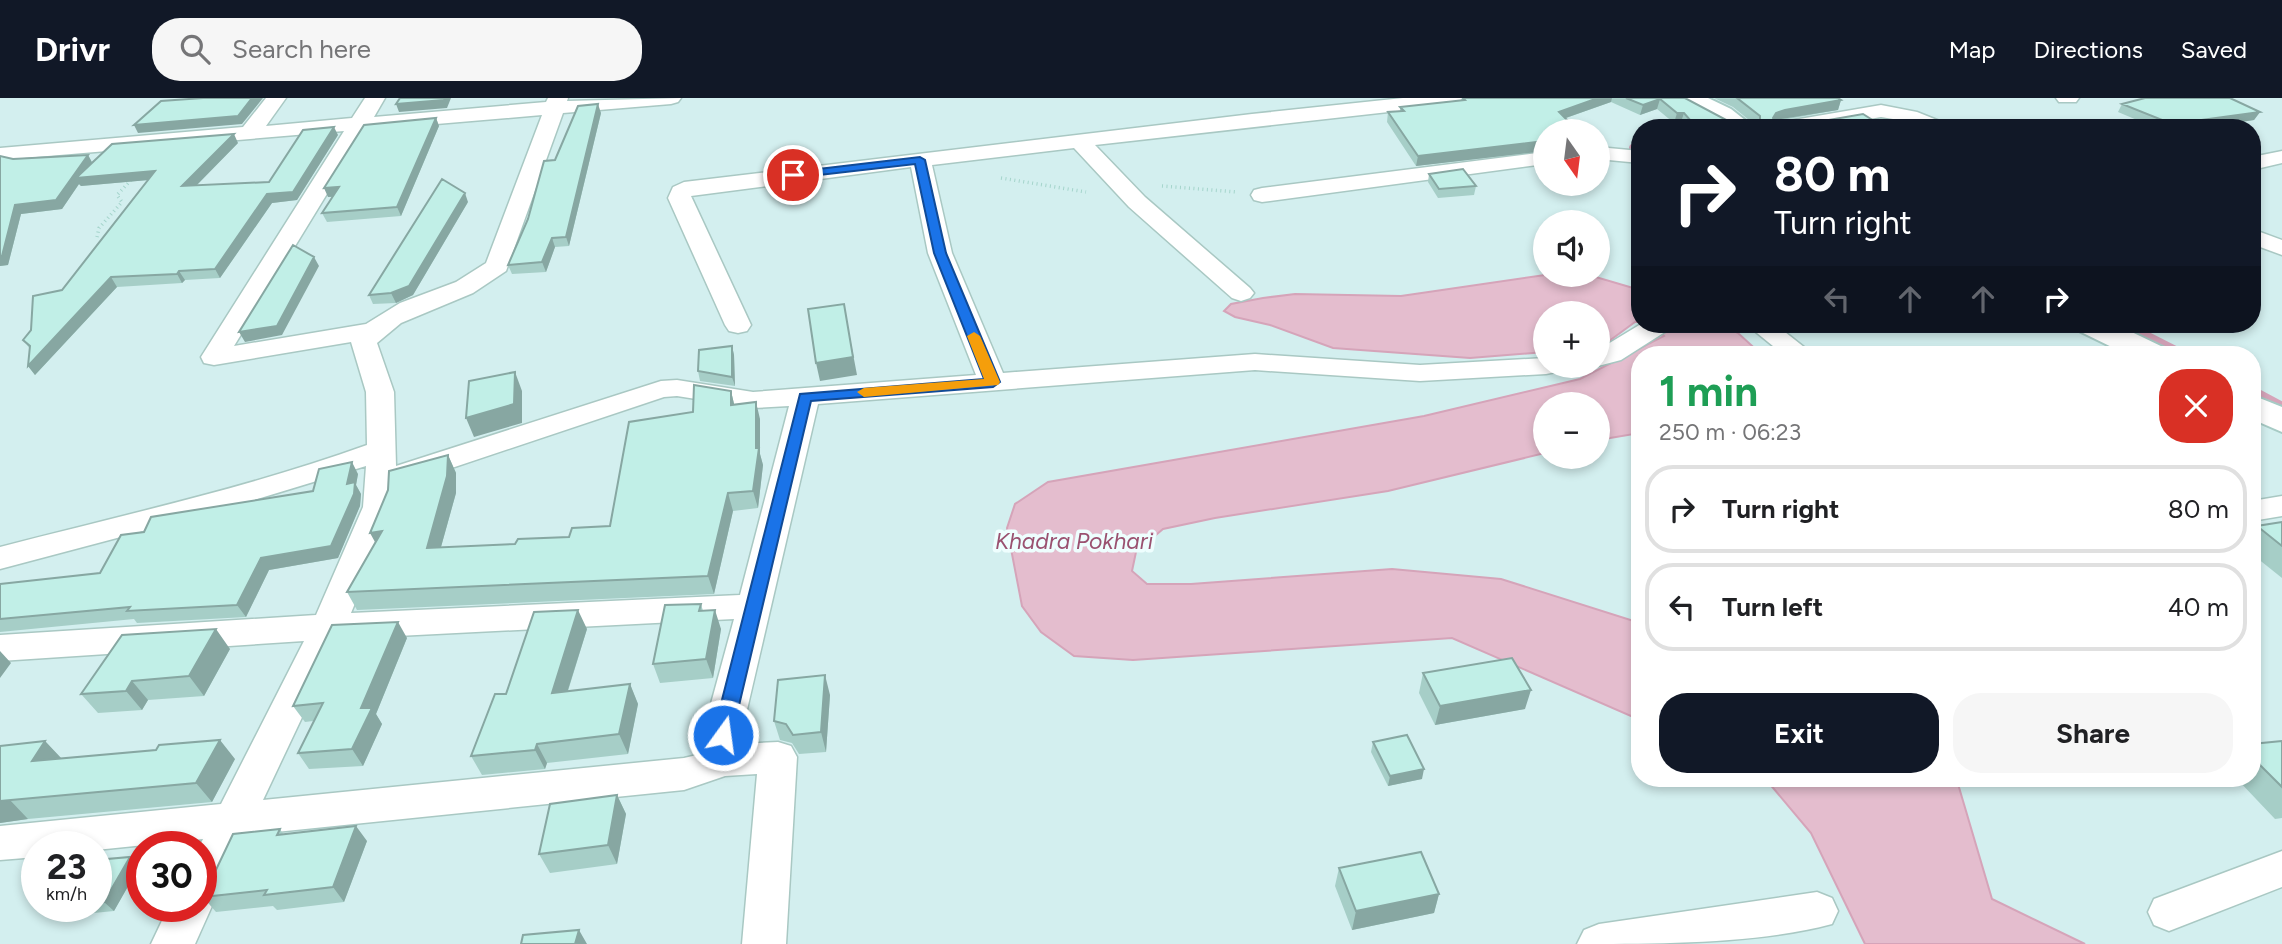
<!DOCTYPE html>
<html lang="en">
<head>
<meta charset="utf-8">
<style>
  body { margin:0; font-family:Figtree,sans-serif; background:#f6f6f6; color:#202124; height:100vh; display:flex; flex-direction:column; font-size:26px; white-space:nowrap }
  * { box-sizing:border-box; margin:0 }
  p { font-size:23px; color:#757577 }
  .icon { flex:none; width:38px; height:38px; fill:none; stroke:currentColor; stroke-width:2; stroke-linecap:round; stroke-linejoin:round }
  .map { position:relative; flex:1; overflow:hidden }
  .sheet { position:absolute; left:1631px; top:248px; width:630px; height:441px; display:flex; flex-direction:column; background:#fff; border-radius:28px; box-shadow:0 4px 10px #0003 }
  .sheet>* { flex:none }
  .banner { position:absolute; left:1631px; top:21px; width:630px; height:214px; border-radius:28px; box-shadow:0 4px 10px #0003; background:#111827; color:#fff; overflow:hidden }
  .needle { width:46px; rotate:166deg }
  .tools { position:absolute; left:1533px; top:21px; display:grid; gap:14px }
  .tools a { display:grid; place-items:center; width:77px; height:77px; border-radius:50%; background:#fff; box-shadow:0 4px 10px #0003; font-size:35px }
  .speed { position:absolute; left:21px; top:733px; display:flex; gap:14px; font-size:35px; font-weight:700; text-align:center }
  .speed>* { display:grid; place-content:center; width:91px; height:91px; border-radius:50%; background:#fff; box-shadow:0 4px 10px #0003; line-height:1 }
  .speed small { font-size:18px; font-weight:400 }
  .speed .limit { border:10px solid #d22; background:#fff; color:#111 }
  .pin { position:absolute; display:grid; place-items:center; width:60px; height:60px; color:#fff; margin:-30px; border:4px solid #fff; border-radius:50%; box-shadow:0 2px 7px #0007 }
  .me { position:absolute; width:77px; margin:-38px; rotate:14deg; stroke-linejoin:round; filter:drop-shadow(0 0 5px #0008) }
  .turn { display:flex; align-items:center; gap:24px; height:147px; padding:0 28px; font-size:32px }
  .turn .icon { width:91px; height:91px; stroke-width:2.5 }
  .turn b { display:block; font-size:49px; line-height:60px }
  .lanes { display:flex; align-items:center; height:66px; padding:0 28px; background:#0003; justify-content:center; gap:35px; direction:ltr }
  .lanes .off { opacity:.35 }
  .round { display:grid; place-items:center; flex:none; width:74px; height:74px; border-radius:28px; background:#f6f6f6 }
  .head { display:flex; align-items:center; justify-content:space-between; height:119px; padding:0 28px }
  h1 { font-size:42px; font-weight:700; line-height:52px; color:#1e9e55 }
  .action { display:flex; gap:14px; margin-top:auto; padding:14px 28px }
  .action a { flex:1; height:80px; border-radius:28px; background:#111827; color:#fff; font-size:28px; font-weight:700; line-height:80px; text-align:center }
  .action a+a { background:#f6f6f6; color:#202124 }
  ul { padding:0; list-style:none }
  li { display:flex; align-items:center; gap:21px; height:88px; margin:0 14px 10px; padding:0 14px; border:4px solid #e0e0e0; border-radius:28px }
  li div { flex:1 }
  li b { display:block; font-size:26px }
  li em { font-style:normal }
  header { display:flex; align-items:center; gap:42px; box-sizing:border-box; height:98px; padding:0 35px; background:#111827; color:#fff }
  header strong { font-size:33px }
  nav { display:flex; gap:38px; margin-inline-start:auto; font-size:24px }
  .search { width:490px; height:63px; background:#f6f6f6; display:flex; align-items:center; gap:18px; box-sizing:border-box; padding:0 24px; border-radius:28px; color:#757577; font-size:26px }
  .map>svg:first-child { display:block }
  .residential { fill:#d3efef; fill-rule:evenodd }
  .water { fill:#e4bdce; stroke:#d5a4b9; stroke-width:2 }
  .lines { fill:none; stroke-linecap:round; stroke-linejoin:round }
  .stream-far1 { stroke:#d5a4b9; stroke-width:8 }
  .stream { stroke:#d5a4b9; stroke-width:10 }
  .street-casing { stroke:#a9c8c3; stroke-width:3 }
  .secondary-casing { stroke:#a7cbc5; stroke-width:4 }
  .path { stroke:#a4d4cb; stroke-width:3.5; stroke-dasharray:1 3.5; stroke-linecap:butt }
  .street { fill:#fff; fill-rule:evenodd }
  .secondary { fill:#fff; fill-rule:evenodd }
  .wall { fill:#a6cec7 }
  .shaded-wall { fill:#87a7a2 }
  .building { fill:#c1efe7; stroke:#87a7a2; stroke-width:2 }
  .route { fill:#1a73e8; stroke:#114b97; stroke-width:2 }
  .slow { fill:#f59e0b }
  .labels { text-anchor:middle; stroke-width:7; stroke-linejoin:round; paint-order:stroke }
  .water-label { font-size:23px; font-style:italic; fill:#9a5170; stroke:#eefefe }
</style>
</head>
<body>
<header>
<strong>Drivr</strong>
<div class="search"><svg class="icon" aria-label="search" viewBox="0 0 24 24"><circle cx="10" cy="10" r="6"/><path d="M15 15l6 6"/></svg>Search here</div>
<nav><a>Map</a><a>Directions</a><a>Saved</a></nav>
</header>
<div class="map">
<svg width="2282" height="846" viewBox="0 0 2282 846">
  <rect width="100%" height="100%" fill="#e7fbfb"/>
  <path class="residential" d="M0 0H2282V846H0ZM1640 30H2252V226H1640ZM1545 33H1598V86H1545ZM1545 124H1598V177H1545ZM1545 215H1598V268H1545ZM1640 257H2252V681H1640ZM1545 306H1598V359H1545ZM37 749H96V808H37ZM142 749H201V808H142Z"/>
  <path class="water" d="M1545 177H1589L1640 192V224H1635L1605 246 1598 248V215H1545V254L1470 260 1333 250 1270 227 1235 219 1224 213 1231 206 1263 200 1295 196 1401 198Z
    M1654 226H1721L1738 235 1762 257H1640V335L1598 342V306H1545V355L1388 393 1215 420 1163 431 1136 454 1132 473 1147 486H1191L1392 471 1501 481 1640 525V622L1452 540 1133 562 1074 558 1041 534 1022 508 1007 430 1015 406 1048 384 1424 318 1580 281 1664 238Z
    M1762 681H1954L1958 686 1992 801 2085 846H1865L1811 735 1769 685Z"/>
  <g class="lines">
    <path class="stream-far1" d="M1633 50 1640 51"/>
    <path class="stream" d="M2122 226 2183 257
      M2252 293 2282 309"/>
    <defs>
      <path id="street" d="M266 0H286L266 28 352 20 365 0H385L374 19 546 4 548 0H568L567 3 681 0 678 4 671 6 563 15 506 173 473 195 401 225 377 245 394 294 396 368 661 283 677 282 753 294 976 277 928 155 911 69 691 98 751 227 747 233 738 235 729 233 725 227 668 100 673 89 684 84 1252 16 1403 0H1470L1467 4 1460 6 1095 47 1145 99 1250 190 1254 195 1250 200 1241 203 1232 200 1129 109 1074 50 932 67 952 155 1003 275 1255 256 1420 267 1545 260V268H1560L1556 274 1546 276 1420 283 1255 272 818 306 739 646 778 644 791 648 797 659 786 846H742L757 676 725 678 684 692 246 737 216 800 209 802 212 808 195 846H151L169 808H201V749H199L203 741 96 752V749H37V759L0 762V728L221 706 304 543 0 563V537L316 517 363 409 366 368 215 414 0 471V449C123 417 248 390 367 347L366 294 351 244 214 267 204 265 201 259 344 33 0 62V50L243 29ZM542 17 486 165 456 184 400 205 366 226 234 248 366 32ZM677 298 753 310 789 308 740 497 351 515 395 409V389L664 299ZM734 521 697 657 684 660 263 702 339 541Z
        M2056 0H2079L2076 4H2059Z
        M1881 7 1917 14 1947 26 1950 30H1921L1905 23 1881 19 1819 30H1772L1775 26 1782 24Z
        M1598 49 1640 53V65L1598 61Z
        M2282 53V65L2252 72V59Z
        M1545 54V66L1262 104 1254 102 1251 97 1254 92 1262 90Z
        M2252 131 2282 142V157L2252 146Z
        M1641 226H1672L1668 232 1621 262 1598 268H1597L1598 252Z
        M1746 226H1775L1814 257H1784Z
        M2282 398V418L2252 423V403Z
        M2282 753V789L2169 833 2154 827 2148 814 2154 801Z
        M1817 794 1832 800 1838 813 1832 826C1759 846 1655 846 1577 846L1584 832 1599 826Z"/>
      <path id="secondary" d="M1676 0H1708L1731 11 1755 30H1726L1679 5Z
        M2074 226H2115L2165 250 2169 257H2128L2079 233Z
        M2252 297 2282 309V334L2252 321Z"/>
    </defs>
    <use href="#street" class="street-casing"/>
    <use href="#secondary" class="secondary-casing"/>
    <path class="path" d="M1001 80 1086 94
      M1162 88 1237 94
      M97 139 99 130 122 104 117 97 133 80"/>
    <use href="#street" class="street"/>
    <use href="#secondary" class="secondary"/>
  </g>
  <path class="wall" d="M1462 0H1685L1728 23 1749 22 1733 9 1714 0H1838L1841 2 1838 12 1777 23 1885 30H1685L1681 24 1674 25 1657 11 1640 17 1611 4 1566 20 1545 33V53L1416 68 1387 24 1388 14H1400V9L1461 2Z
    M2122 6 2260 14 2254 22 2201 30H2156L2118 14Z
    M601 15 569 148 555 149 546 174 512 176 508 167 555 62Z
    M436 20 439 28 401 118 327 124 322 115 333 99H328Z
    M338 37 297 102 272 105 220 180 185 182 182 185 117 189 35 277 28 268 30 251 23 242 148 82 81 88 79 86 62 111 21 116 8 167 0 168V58L13 61 88 57 92 65 238 45 196 88 269 84Z
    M1429 76 1476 88 1474 97 1438 100 1428 84Z
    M468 104 413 197 396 205 373 206 369 197Z
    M732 248 734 257 735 288 700 283 698 273Z
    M731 293 734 306 760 321V356L763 367 758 410 733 413 714 496 357 512 347 494 448 357 456 375V395L441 449 515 446 569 439 610 428 693 314Z
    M358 376 356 387 361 396 360 408 338 460 269 472 246 519 137 525 134 521 0 534V486L100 475Z
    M2282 424V480L2252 456V434L2257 428Z
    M701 506 703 513 721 531 713 580 660 585 653 566Z
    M587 531 568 593 630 586 638 606 628 656 547 665 545 671 482 677 471 658 506 596Z
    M407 540 376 616 382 626 363 668 309 671 298 655 313 623 305 624 293 608Z
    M230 551 204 598 148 602 142 612 98 615 81 596Z
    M1423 575 1525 611 1435 627 1419 595Z
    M830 597 826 654 799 656 792 645 780 642 774 623Z
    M45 643 61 661H235L212 704 28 721 0 725V648Z
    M2282 643V720L2275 721 2237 681H2252V646Z
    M1373 644 1422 681 1388 688 1371 654Z
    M617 697 626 716 617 766 550 775 539 756Z
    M280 731 283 736 367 743 344 804 277 812 273 808 216 814 203 799Z
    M96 762 139 769 114 813 53 819 43 810V808H96Z
    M1339 770 1439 796 1434 815 1352 832 1335 788Z"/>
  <path class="shaded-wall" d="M252 0H263L242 26 138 35 134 27Z
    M445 0H451L447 10 399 14 396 6Z
    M1598 0H1612L1611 4 1557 23 1559 14Z
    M1660 1 1657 11 1640 17 1643 7Z
    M1841 2 1838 12 1781 21 1773 24V20L1776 15 1785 12Z
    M598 6 601 15 569 148 566 139Z
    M2260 14 2254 22 2201 30H2171L2172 26Z
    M1677 15H1684L1681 24 1674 25Z
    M436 20 439 28 401 118 397 109Z
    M334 29 338 37 297 102 272 105 220 180 215 171 267 96Z
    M234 36 238 45 187 97 182 88Z
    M1545 43V53L1416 68 1418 58Z
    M88 57 93 66 155 73 160 81 81 88 79 86 62 111 21 116 8 167 0 168V158L15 107Z
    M339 89 343 98 328 99 324 90Z
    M465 95 468 104 413 197 396 205 391 195Z
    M552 140 555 149 546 174 542 164Z
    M314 159 319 168 282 237 245 244 239 234Z
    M179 173 185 182 182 185 177 176Z
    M111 179 117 189 35 277 28 268Z
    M847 224 857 277 820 283 816 265Z
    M732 248 734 257 735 288 732 279Z
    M515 274 522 293V325L474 339 466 320Z
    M731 293 735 310 731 307Z
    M756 304 760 321V356L763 367 758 410 753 393 756 350Z
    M448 357 456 375V395L436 467 427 450Z
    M352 364 358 376 356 387 361 396 360 408 338 460 269 472 246 519 237 507 261 460 347 386Z
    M728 395 733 413 714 496 708 478Z
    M382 433 380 453 370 435Z
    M578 512 587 531 561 614 552 595Z
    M715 512 721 531 713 580 706 561Z
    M398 524 407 540 376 616 382 626 363 668 352 651 361 610Z
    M216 531 230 551 204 598 189 578Z
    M0 553 11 565 0 580Z
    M825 577 830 597 826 654 821 634Z
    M132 583 148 602 142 612 126 593Z
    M630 586 638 606 628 656 619 636Z
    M1531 592 1525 611 1435 627 1440 608Z
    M220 642 235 661 212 704 196 685Z
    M45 643 63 662 32 663Z
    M537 646 547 665 545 671 535 652Z
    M1424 671 1422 681 1388 688 1390 678Z
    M617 697 626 716 617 766 608 747Z
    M9 701 28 721 0 725V703Z
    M356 728 367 743 344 804 333 789Z
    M130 759 139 769 114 813 104 804Z
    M1439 796 1434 815 1352 832 1356 813Z
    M579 832 587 846H575Z"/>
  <path class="building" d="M203 0H252L238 18 134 27 161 3Z
    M400 0H445L444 2 396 6Z
    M1463 0H1598L1559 14 1578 33H1545V43L1418 58 1388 14 1404 13 1400 9 1465 2Z
    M1626 0H1685L1728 23 1760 22V18L1737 0H1838L1841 2 1785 12 1776 15 1773 20 1775 23H1823L1863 16 1885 30H1697L1684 15H1677L1660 1 1643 7Z
    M2145 0H2230L2260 14 2172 26 2122 6Z
    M598 6 566 139 552 140 542 164 508 167 528 121 544 63 555 62 578 8Z
    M436 20 397 109 322 115 339 89 324 90 364 27Z
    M334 29 293 94 267 96 215 171 179 173 177 176 111 179 28 268 30 248 23 242 31 232 33 198 62 192 155 73 76 80 112 46 234 36 182 88 269 84 303 32Z
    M88 57 56 102 15 107 2 158H0V58L13 61Z
    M1463 71 1476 88 1439 91 1429 76Z
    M442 81 465 95 409 188 391 195 369 197Z
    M293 147 314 159 277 228 239 234Z
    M844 206 853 259 816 265 808 211Z
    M732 248V279L698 273 699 252Z
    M515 274 514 306 466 320 469 283Z
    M694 287 731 293V307L756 304V350H759L753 393 728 395 708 478 347 494 382 433 370 435 388 392 389 373 448 357 447 378 427 450 515 446 518 441 569 439 572 430 610 428 629 324 693 314Z
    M352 364 347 386 355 384 354 396 331 448 261 460 237 507 127 513 130 509 0 521V486L100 475 121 437 144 434 151 419 313 393 319 371Z
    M2282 424V448L2257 428Z
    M701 506 699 513 715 512 706 561 653 566 665 507Z
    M578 512 552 595 630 586 619 636 537 646 535 652 471 658 495 596H506L534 514Z
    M398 524 361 610H372L352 651 298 655 323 605 293 608 332 527Z
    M216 531 189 578 132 583 126 593 81 596 122 537Z
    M1512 560 1531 592 1440 608 1423 575Z
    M825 577 821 634 793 637 786 626 774 623 778 582Z
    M1407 637 1424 671 1390 678 1373 644Z
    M220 642 196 685 0 703V648L45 643 32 663 156 652 159 647Z
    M2282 643V689L2252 659V646Z
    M617 697 608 747 539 756 550 706Z
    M356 728 333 789 264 797 267 792 203 799 233 736 280 731 277 737Z
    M1421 754 1439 796 1356 813 1339 770Z
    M130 759 104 804 96 805V762Z
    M579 832 575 846H521L523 837Z"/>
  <path class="route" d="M920 59 925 62 946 155 1000 284 993 289 811 303 732 637 729 642 723 644 716 642 713 637 800 296 984 281 934 155 915 66 793 80 787 77 793 74Z"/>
  <path class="slow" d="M974 234 980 238 1000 284 998 287 864 299 857 294 864 290 984 281 967 238Z"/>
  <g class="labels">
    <g class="water-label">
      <text x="1074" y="451">Khadra Pokhari</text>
    </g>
  </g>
</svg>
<div class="tools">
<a><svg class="needle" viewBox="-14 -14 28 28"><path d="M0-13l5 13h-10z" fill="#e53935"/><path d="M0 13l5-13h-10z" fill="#757577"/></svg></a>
<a><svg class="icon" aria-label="sound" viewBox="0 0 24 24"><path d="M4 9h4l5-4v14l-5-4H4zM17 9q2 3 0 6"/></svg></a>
<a>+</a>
<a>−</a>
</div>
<div class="speed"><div>23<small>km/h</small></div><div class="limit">30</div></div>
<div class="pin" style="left:793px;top:77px;background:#d93025"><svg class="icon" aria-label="arrive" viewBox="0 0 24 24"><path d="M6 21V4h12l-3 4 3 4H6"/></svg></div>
<svg class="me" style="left:723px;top:637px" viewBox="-20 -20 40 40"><circle r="17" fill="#1a73e8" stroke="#fff" stroke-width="3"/><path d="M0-11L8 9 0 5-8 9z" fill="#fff"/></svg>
<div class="banner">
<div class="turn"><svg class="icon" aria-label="right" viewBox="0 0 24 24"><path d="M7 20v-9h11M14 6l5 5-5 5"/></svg><div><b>80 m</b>Turn right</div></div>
<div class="lanes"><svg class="icon off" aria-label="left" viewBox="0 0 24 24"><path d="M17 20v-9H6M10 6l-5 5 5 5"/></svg><svg class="icon off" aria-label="ahead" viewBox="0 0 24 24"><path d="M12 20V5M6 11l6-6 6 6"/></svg><svg class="icon off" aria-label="ahead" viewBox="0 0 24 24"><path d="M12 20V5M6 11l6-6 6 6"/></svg><svg class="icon" aria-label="right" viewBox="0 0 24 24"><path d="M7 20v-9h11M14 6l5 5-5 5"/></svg></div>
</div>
<section class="sheet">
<div class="head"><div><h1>1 min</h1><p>250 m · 06:23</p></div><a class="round" style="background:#d93025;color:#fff"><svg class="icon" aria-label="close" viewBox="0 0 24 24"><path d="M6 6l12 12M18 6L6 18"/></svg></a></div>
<ul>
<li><svg class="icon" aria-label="right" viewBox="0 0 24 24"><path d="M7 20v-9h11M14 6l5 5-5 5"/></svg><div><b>Turn right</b></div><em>80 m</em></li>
<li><svg class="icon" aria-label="left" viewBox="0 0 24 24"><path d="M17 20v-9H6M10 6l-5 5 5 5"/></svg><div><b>Turn left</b></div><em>40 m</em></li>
</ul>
<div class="action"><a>Exit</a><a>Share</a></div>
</section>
</div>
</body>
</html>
